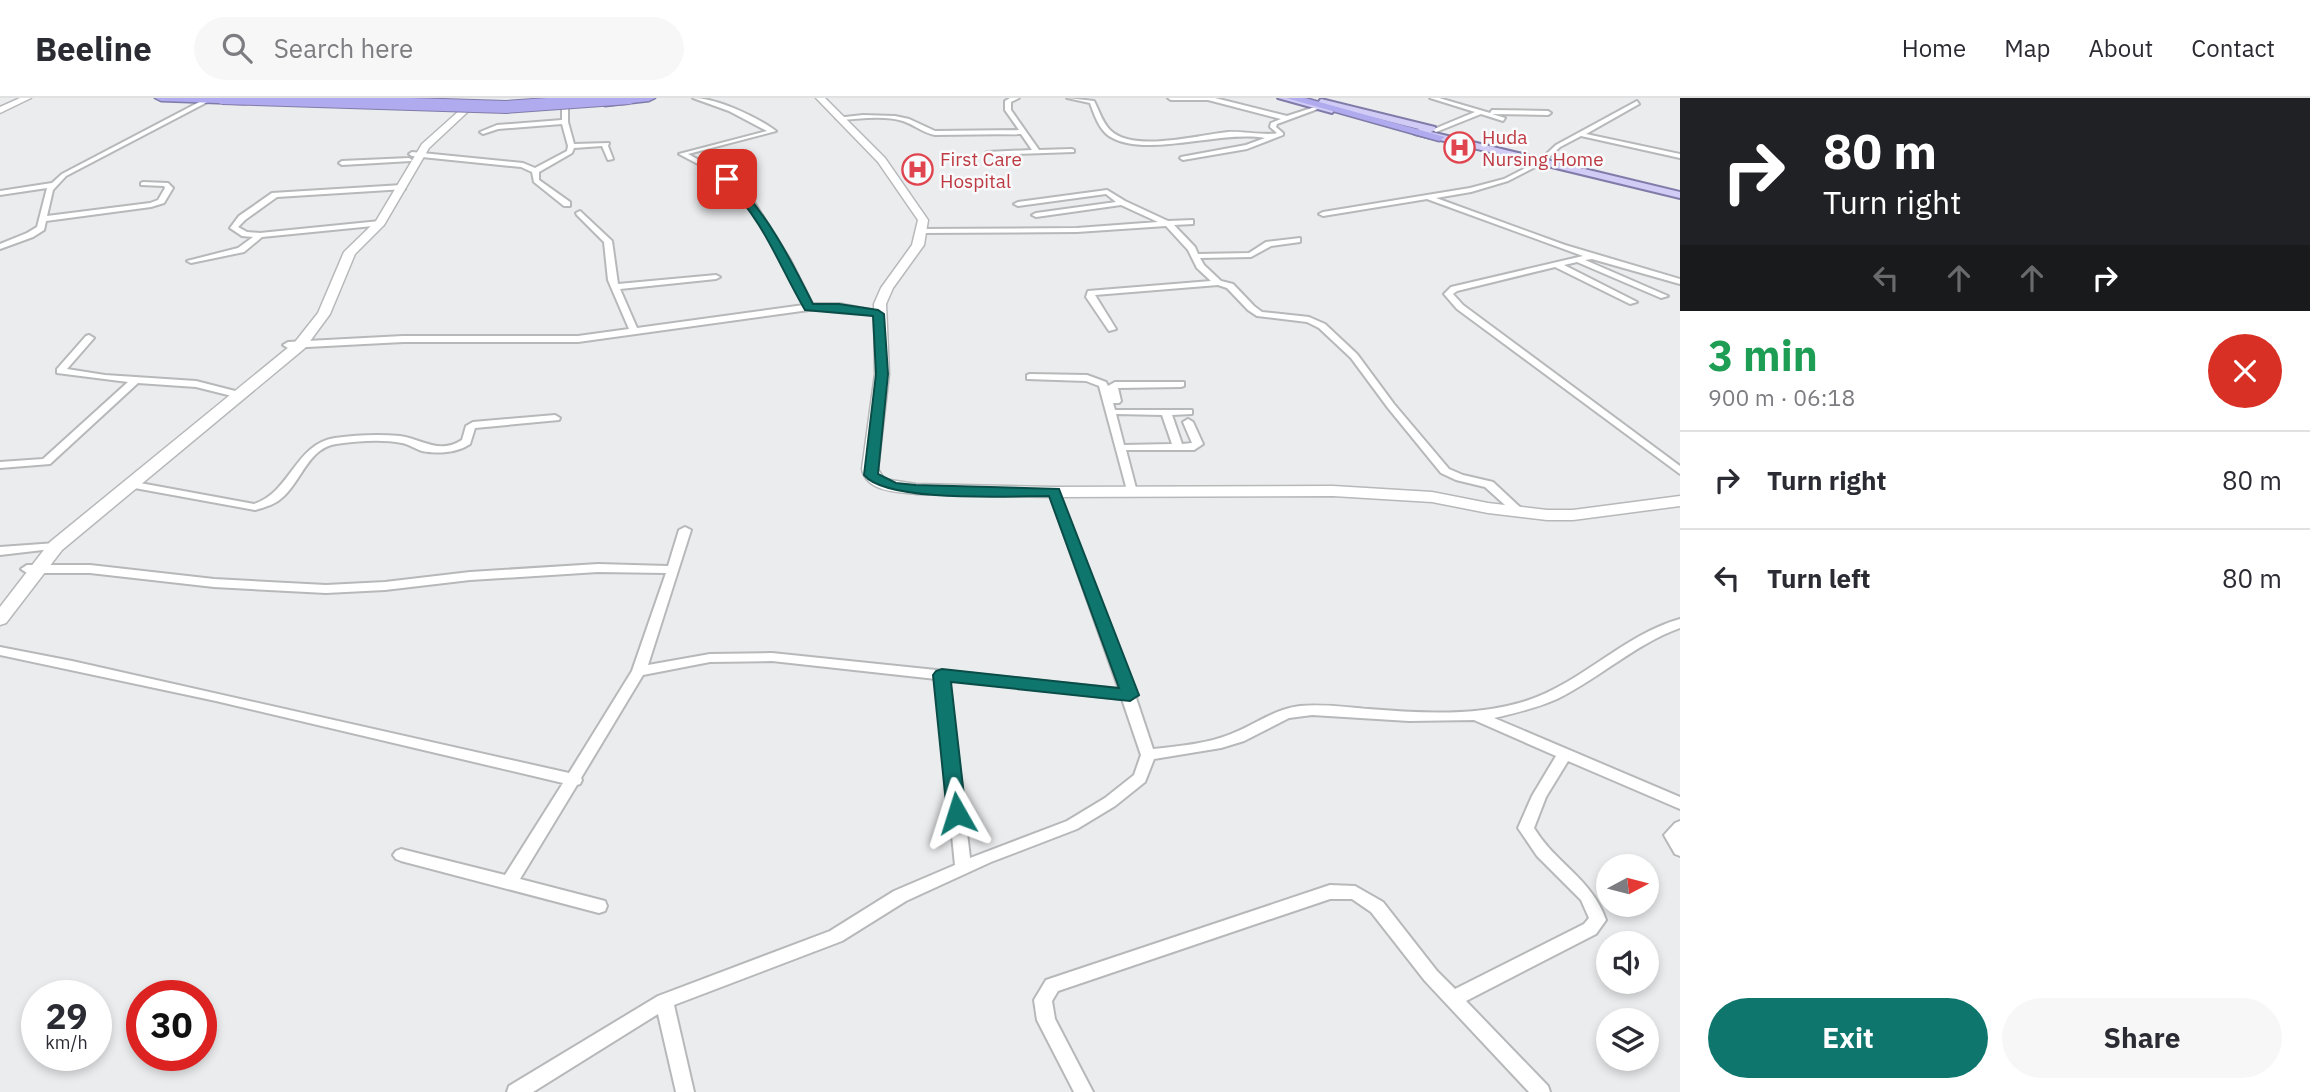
<!DOCTYPE html>
<html lang="en">
<head>
<meta charset="utf-8">
<style>
  body { margin:0; font-family:"IBM Plex Sans",sans-serif; background:#f7f7f7; color:#2b2b33; height:100vh; display:flex; flex-direction:column; font-size:26px; white-space:nowrap }
  * { box-sizing:border-box; margin:0 }
  p { font-size:23px; color:#7c7c81 }
  .icon { flex:none; width:38px; height:38px; fill:none; stroke:currentColor; stroke-width:2; stroke-linecap:round; stroke-linejoin:round }
  .map { position:relative; flex:1; overflow:hidden }
  .drawer { display:flex; flex-direction:column; background:#fff; width:630px }
  .drawer>* { flex:none }
  .banner { background:#202124; color:#fff; overflow:hidden }
  .needle { width:46px; rotate:83deg }
  .tools { position:absolute; left:1596px; top:756px; display:grid; gap:14px }
  .tools a { display:grid; place-items:center; width:63px; height:63px; border-radius:50%; background:#fff; box-shadow:0 4px 10px #0003; font-size:35px }
  .speed { position:absolute; left:21px; top:882px; display:flex; gap:14px; font-size:35px; font-weight:700; text-align:center }
  .speed>* { display:grid; place-content:center; width:91px; height:91px; border-radius:50%; background:#fff; box-shadow:0 4px 10px #0003; line-height:1 }
  .speed small { font-size:18px; font-weight:400 }
  .speed .limit { border:10px solid #d22; background:#fff; color:#111 }
  .pin { position:absolute; display:grid; place-items:center; width:60px; height:60px; color:#fff; margin:-30px; border-radius:14px; box-shadow:0 4px 10px #0006 }
  .me { position:absolute; width:77px; margin:-38px; rotate:354deg; stroke-linejoin:round; filter:drop-shadow(0 0 5px #0008) }
  .turn { display:flex; align-items:center; gap:24px; height:147px; padding:0 28px; font-size:32px }
  .turn .icon { width:91px; height:91px; stroke-width:2.5 }
  .turn b { display:block; font-size:49px; line-height:60px }
  .lanes { display:flex; align-items:center; height:66px; padding:0 28px; background:#0003; justify-content:center; gap:35px; direction:ltr }
  .lanes .off { opacity:.35 }
  .round { display:grid; place-items:center; flex:none; width:74px; height:74px; border-radius:37px; background:#f7f7f7 }
  .head { display:flex; align-items:center; justify-content:space-between; height:119px; padding:0 28px }
  h1 { font-size:42px; font-weight:700; line-height:52px; color:#1e9e55 }
  .button { display:flex; gap:14px; margin-top:auto; padding:14px 28px }
  .button a { flex:1; height:80px; border-radius:42px; background:#0f766e; color:#fff; font-size:28px; font-weight:700; line-height:80px; text-align:center }
  .button a+a { background:#f7f7f7; color:#2b2b33 }
  ul { padding:0; list-style:none }
  li { display:flex; align-items:center; gap:21px; height:98px; padding:0 28px; border-top:2px solid #e1e1e2 }
  li div { flex:1 }
  li b { display:block; font-size:26px }
  li em { font-style:normal }
  header { display:flex; align-items:center; gap:42px; box-sizing:border-box; height:98px; padding:0 35px; background:#fff; border-bottom:2px solid #e1e1e2 }
  header strong { font-size:33px }
  nav { display:flex; gap:38px; margin-inline-start:auto; font-size:24px }
  .search { width:490px; height:63px; background:#f7f7f7; display:flex; align-items:center; gap:18px; box-sizing:border-box; padding:0 24px; border-radius:38px; color:#7c7c81; font-size:26px }
  main { display:flex; flex:1; min-height:0 }
  .map>svg:first-child { display:block }
  .lines { fill:none; stroke-linecap:round; stroke-linejoin:round }
  .street-casing { stroke:#b7b8b9; stroke-width:4 }
  .secondary-casing { stroke:#b7b8b9; stroke-width:3 }
  .primary-casing { stroke:#807ca9; stroke-width:4 }
  .highway-casing { stroke:#807ca9; stroke-width:3 }
  .street { fill:#fff; fill-rule:evenodd }
  .secondary { fill:#fff; fill-rule:evenodd }
  .primary { fill:#d0ccf5; fill-rule:evenodd }
  .highway { fill:#b0aaee; fill-rule:evenodd }
  .highway-bridge-casing { stroke:#807ca9; stroke-width:14; stroke-linecap:butt }
  .highway-bridge { stroke:#b0aaee; stroke-width:12 }
  .route { fill:#0f766e; stroke:#0a4d48; stroke-width:2 }
  .labels { text-anchor:middle; stroke-width:5; stroke-linejoin:round; paint-order:stroke }
  .far-health-label { font-size:19px; fill:#be3a42; stroke:#f8fafb; text-anchor:start }
</style>
</head>
<body>
<header>
<strong>Beeline</strong>
<div class="search"><svg class="icon" aria-label="search" viewBox="0 0 24 24"><circle cx="10" cy="10" r="6"/><path d="M15 15l6 6"/></svg>Search here</div>
<nav><a>Home</a><a>Map</a><a>About</a><a>Contact</a></nav>
</header>
<main>
<div class="map">
<svg width="1680" height="994" viewBox="0 0 1680 994">
  <rect width="100%" height="100%" fill="#ebecee"/>
  <g class="lines">
    <defs>
      <path id="street" d="M207 0H215L66 78 53 92 47 118 150 105 158 102 165 90 164 88 141 87V85L143 84 168 85 173 90 164 105 151 109 46 123 44 132 33 139 0 151V146L27 135 37 129 47 90 0 97V93L52 85 62 76Z
        M693 0C717 0 757 19 776 33L688 56 721 74 747 93 790 162 812 206H839L881 214V218L839 212H809L578 244H403L288 250 283 247 288 244 403 238H578L629 231 608 182 604 144 577 117 576 115 580 113 612 143 618 186 716 177 720 179 716 181 620 191 637 230 804 207 782 162 741 96 717 76 679 56 767 33 729 13Z
        M1010 0H1019L1011 4V12L1039 52 1072 51 1074 52V54L989 57 986 55 987 54 1032 52 1021 36 935 37C923 35 915 27 903 23 883 17 859 21 839 22L836 20 863 17 895 18 909 21 935 33 1019 32 1005 12V3Z
        M1067 0 1094 3C1099 12 1102 24 1110 32 1133 55 1198 37 1228 34 1240 33 1269 38 1277 35L1270 29 1271 25 1281 21 1208 2H1171L1168 0H1215L1287 18 1318 8 1323 9 1277 26 1276 29 1283 35V37L1247 51 1183 62 1180 60 1181 59 1246 47 1265 40C1220 32 1144 61 1109 38 1099 31 1094 16 1090 5Z
        M1430 0H1439L1490 15 1492 12 1548 13 1551 15 1548 17 1492 16 1505 20 1503 23 1481 16 1436 34 1433 32 1434 31 1475 14Z
        M1637 3 1639 6 1586 36 1680 56V60L1581 38 1560 49 1543 65 1508 83 1471 94 1436 100 1565 147 1680 181V186L1592 161 1585 162 1668 198 1661 200 1577 164 1564 167 1637 204 1630 206 1555 169 1457 193 1453 196 1463 207 1680 368V376L1457 211 1444 196 1451 189 1583 158 1427 101 1323 118 1319 116 1323 114 1470 90 1504 81 1539 63 1556 47Z
        M565 6 568 8V24L574 46 609 45 608 48 613 61 608 62 602 48 574 50 572 55 539 74V82L570 104V108H564L534 84 532 74 521 69 412 58 409 56 412 54 523 65 535 70 567 53 568 48 562 26 498 31 483 36 480 34 497 27 562 22V8Z
        M409 60 412 62 411 63 342 67 339 65 342 63Z
        M402 87H405V91L277 99 245 122 238 129 247 134 260 135 380 123H383V127L262 139 244 154 191 165 187 163 238 150 253 139 242 138 230 130 239 118 272 95Z
        M1107 92 1125 103 1168 123 1193 122V126L1174 127 1195 149 1198 156 1249 155 1266 144 1300 140V144L1271 148 1251 159 1200 160 1204 167 1221 183 1233 186 1254 208 1262 214 1309 219 1325 226 1357 256 1394 306 1449 371 1463 377 1493 384 1523 412 1525 414 1523 416H1515L1485 389 1456 382 1441 375 1388 310 1351 260 1319 230 1307 224 1257 218 1248 212 1227 190 1218 187 1095 197 1116 231 1109 233 1086 199 1088 193 1211 183 1197 170 1188 152 1166 128 1077 134 921 135 917 133 921 131 1077 130 1158 124 1121 107 1036 119 1032 117 1036 115 1116 104 1106 96 1018 108 1014 106 1018 104Z
        M89 237 94 240 67 271 105 277 196 283 243 295 245 297 240 300 196 289 138 285 50 366 0 370V364L43 361 128 284 57 275V271L86 238Z
        M1030 276 1087 277 1106 284 1108 288 1115 284H1184V288L1181 289 1118 290 1121 303 1119 305H1113L1115 312H1192V316L1172 317 1182 346 1192 345 1183 324 1188 321 1193 324 1203 346 1194 352H1126L1137 394 1136 396H1128L1099 288 1086 283 1027 281V277ZM1116 316 1162 317 1172 346 1124 347Z
        M555 317 560 320 559 322 475 330 470 346C457 355 437 356 422 353 415 351 409 346 402 345 382 341 357 343 336 346 309 350 302 381 284 398 276 406 266 409 255 412L129 389 124 386 129 383 254 406C291 394 295 346 335 340 356 337 379 336 400 338 422 341 439 357 462 342L466 328 473 324Z
        M1054 391 1059 394 1133 593 1138 597 1136 600 1153 651C1180 648 1206 646 1231 636 1255 627 1274 611 1300 608 1322 606 1345 609 1368 611 1420 615 1476 619 1526 603 1582 585 1623 537 1680 521V530C1635 546 1600 580 1557 601 1537 610 1515 615 1494 620L1680 699V711L1568 663 1546 699 1534 730C1555 765 1592 781 1606 822L1596 836 1466 903 1548 988 1550 994H1529L1425 883 1371 814 1352 801H1330L1058 893 1052 903 1055 921 1093 994H1074L1037 922 1034 902 1046 882 1330 787 1355 788 1383 804 1437 873 1455 891 1584 826 1589 820 1581 802 1537 758 1518 730 1532 698 1556 658 1474 622 1409 623 1312 617 1289 620 1244 643 1221 650 1154 661 1145 684 1115 708 1077 731 991 764 906 803 842 843 674 907 694 994H676L658 916 533 994H507L509 988 658 898 830 833 894 793 955 767 936 581 772 563 710 564 643 577 581 680 582 682 580 686 577 687 520 781 605 803 607 808 605 813 599 815 401 763 396 761 393 757 396 753 401 751 505 777 563 685 216 603 0 557V549L72 563 569 675 632 573 666 475 598 474 470 482 385 492 326 495 214 489 90 475H27L21 471 27 467H90L214 481 326 487 385 484 470 474 598 466 668 468 679 432 685 429 691 432 648 567 710 556 772 555 1119 591 1049 394ZM949 582 1122 601 1141 657 1134 677 1105 700 1067 723 970 760Z
        M56 445 60 446 62 448 60 450 0 457V449Z
        M1680 723V758L1675 756 1664 737 1675 725Z"/>
      <path id="secondary" d="M20 0H31L0 15V9Z
        M816 0H825L885 60 928 122 924 147 893 190 886 206 889 276 878 371 884 381 916 386 1054 389 1333 388 1432 394 1488 405 1547 412H1573L1680 398V408L1573 422H1547L1488 415 1432 404 1333 398 1054 399 916 396C898 394 866 394 862 371L875 276 874 206 881 190 912 147 918 122 878 64Z
        M469 4 476 6 429 50 384 127 355 156 330 216 305 250 62 452 6 525 0 527V509L50 444 295 244 318 215 344 154 376 123 422 46Z"/>
      <path id="primary" d="M1278 0H1295L1317 6 1321 1 1435 29 1436 31 1431 34 1680 94V100L1415 36 1414 34 1419 31 1336 10 1332 15Z"/>
      <path id="highway" d="M155 0H247L252 3 246 6 161 3Z
        M620 0H655L649 3 605 8 599 5Z
        M1286 0H1305L1445 39 1439 43Z"/>
    </defs>
    <use href="#street" class="street-casing"/>
    <use href="#secondary" class="secondary-casing"/>
    <use href="#primary" class="primary-casing"/>
    <use href="#highway" class="highway-casing"/>
    <use href="#street" class="street"/>
    <use href="#secondary" class="secondary"/>
    <use href="#primary" class="primary"/>
    <use href="#highway" class="highway"/>
    <defs>
      <path id="highway-bridge" d="M222 0 506 9 629 0"/>
    </defs>
    <use href="#highway-bridge" class="highway-bridge-casing"/>
    <use href="#highway-bridge" class="highway-bridge"/>
  </g>
  <path class="route" d="M724 79H730C767 115 790 160 813 206H839L878 212 884 216 888 276 878 376 896 385 916 387 1059 391 1139 597 1130 603 951 584 966 715 964 720 957 723 950 720 947 715 933 577 936 573 942 571 1119 590 1049 398C1011 398 887 405 864 377L876 276 873 218 805 212C777 164 765 124 724 83Z"/>
  <defs>
    <symbol id="hospital-ring" viewBox="-11 -11 22 22"><circle r="9.5" fill="#f8fafb" stroke="#e0444e" stroke-width="1.5"/><path d="M-5-5h3v3.5h4V-5h3V5h-3V1.5h-4V5h-3Z" fill="#e0444e"/></symbol>
  </defs>
  <g fill-rule="evenodd">
    <use href="#hospital-ring" x="1442" y="32" width="35" height="35"/>
    <use href="#hospital-ring" x="900" y="54" width="35" height="35"/>
  </g>
  <g class="labels">
    <g class="far-health-label">
      <text x="1482" y="46">Huda<tspan x="1482" dy="22">Nursing Home</tspan></text>
      <text x="940" y="68">First Care<tspan x="940" dy="22">Hospital</tspan></text>
    </g>
  </g>
</svg>
<div class="tools">
<a><svg class="needle" viewBox="-14 -14 28 28"><path d="M0-13l5 13h-10z" fill="#e53935"/><path d="M0 13l5-13h-10z" fill="#7c7c81"/></svg></a>
<a><svg class="icon" aria-label="sound" viewBox="0 0 24 24"><path d="M4 9h4l5-4v14l-5-4H4zM17 9q2 3 0 6"/></svg></a>
<a><svg class="icon" aria-label="layers" viewBox="0 0 24 24"><path d="M12 4l9 5-9 5-9-5zM3 14l9 5 9-5"/></svg></a>
</div>
<div class="speed"><div>29<small>km/h</small></div><div class="limit">30</div></div>
<div class="pin" style="left:727px;top:81px;background:#d93025"><svg class="icon" aria-label="arrive" viewBox="0 0 24 24"><path d="M6 21V4h12l-3 4 3 4H6"/></svg></div>
<svg class="me" style="left:957px;top:715px" viewBox="-20 -20 40 40"><path d="M0-17L14 15 0 8-14 15z" fill="#0f766e" stroke="#fff" stroke-width="4"/></svg>
</div>
<section class="drawer">
<div class="banner">
<div class="turn"><svg class="icon" aria-label="right" viewBox="0 0 24 24"><path d="M7 20v-9h11M14 6l5 5-5 5"/></svg><div><b>80 m</b>Turn right</div></div>
<div class="lanes"><svg class="icon off" aria-label="left" viewBox="0 0 24 24"><path d="M17 20v-9H6M10 6l-5 5 5 5"/></svg><svg class="icon off" aria-label="ahead" viewBox="0 0 24 24"><path d="M12 20V5M6 11l6-6 6 6"/></svg><svg class="icon off" aria-label="ahead" viewBox="0 0 24 24"><path d="M12 20V5M6 11l6-6 6 6"/></svg><svg class="icon" aria-label="right" viewBox="0 0 24 24"><path d="M7 20v-9h11M14 6l5 5-5 5"/></svg></div>
</div>
<div class="head"><div><h1>3 min</h1><p>900 m · 06:18</p></div><a class="round" style="background:#d93025;color:#fff"><svg class="icon" aria-label="close" viewBox="0 0 24 24"><path d="M6 6l12 12M18 6L6 18"/></svg></a></div>
<ul>
<li><svg class="icon" aria-label="right" viewBox="0 0 24 24"><path d="M7 20v-9h11M14 6l5 5-5 5"/></svg><div><b>Turn right</b></div><em>80 m</em></li>
<li><svg class="icon" aria-label="left" viewBox="0 0 24 24"><path d="M17 20v-9H6M10 6l-5 5 5 5"/></svg><div><b>Turn left</b></div><em>80 m</em></li>
</ul>
<div class="button"><a>Exit</a><a>Share</a></div>
</section>
</main>
</body>
</html>
